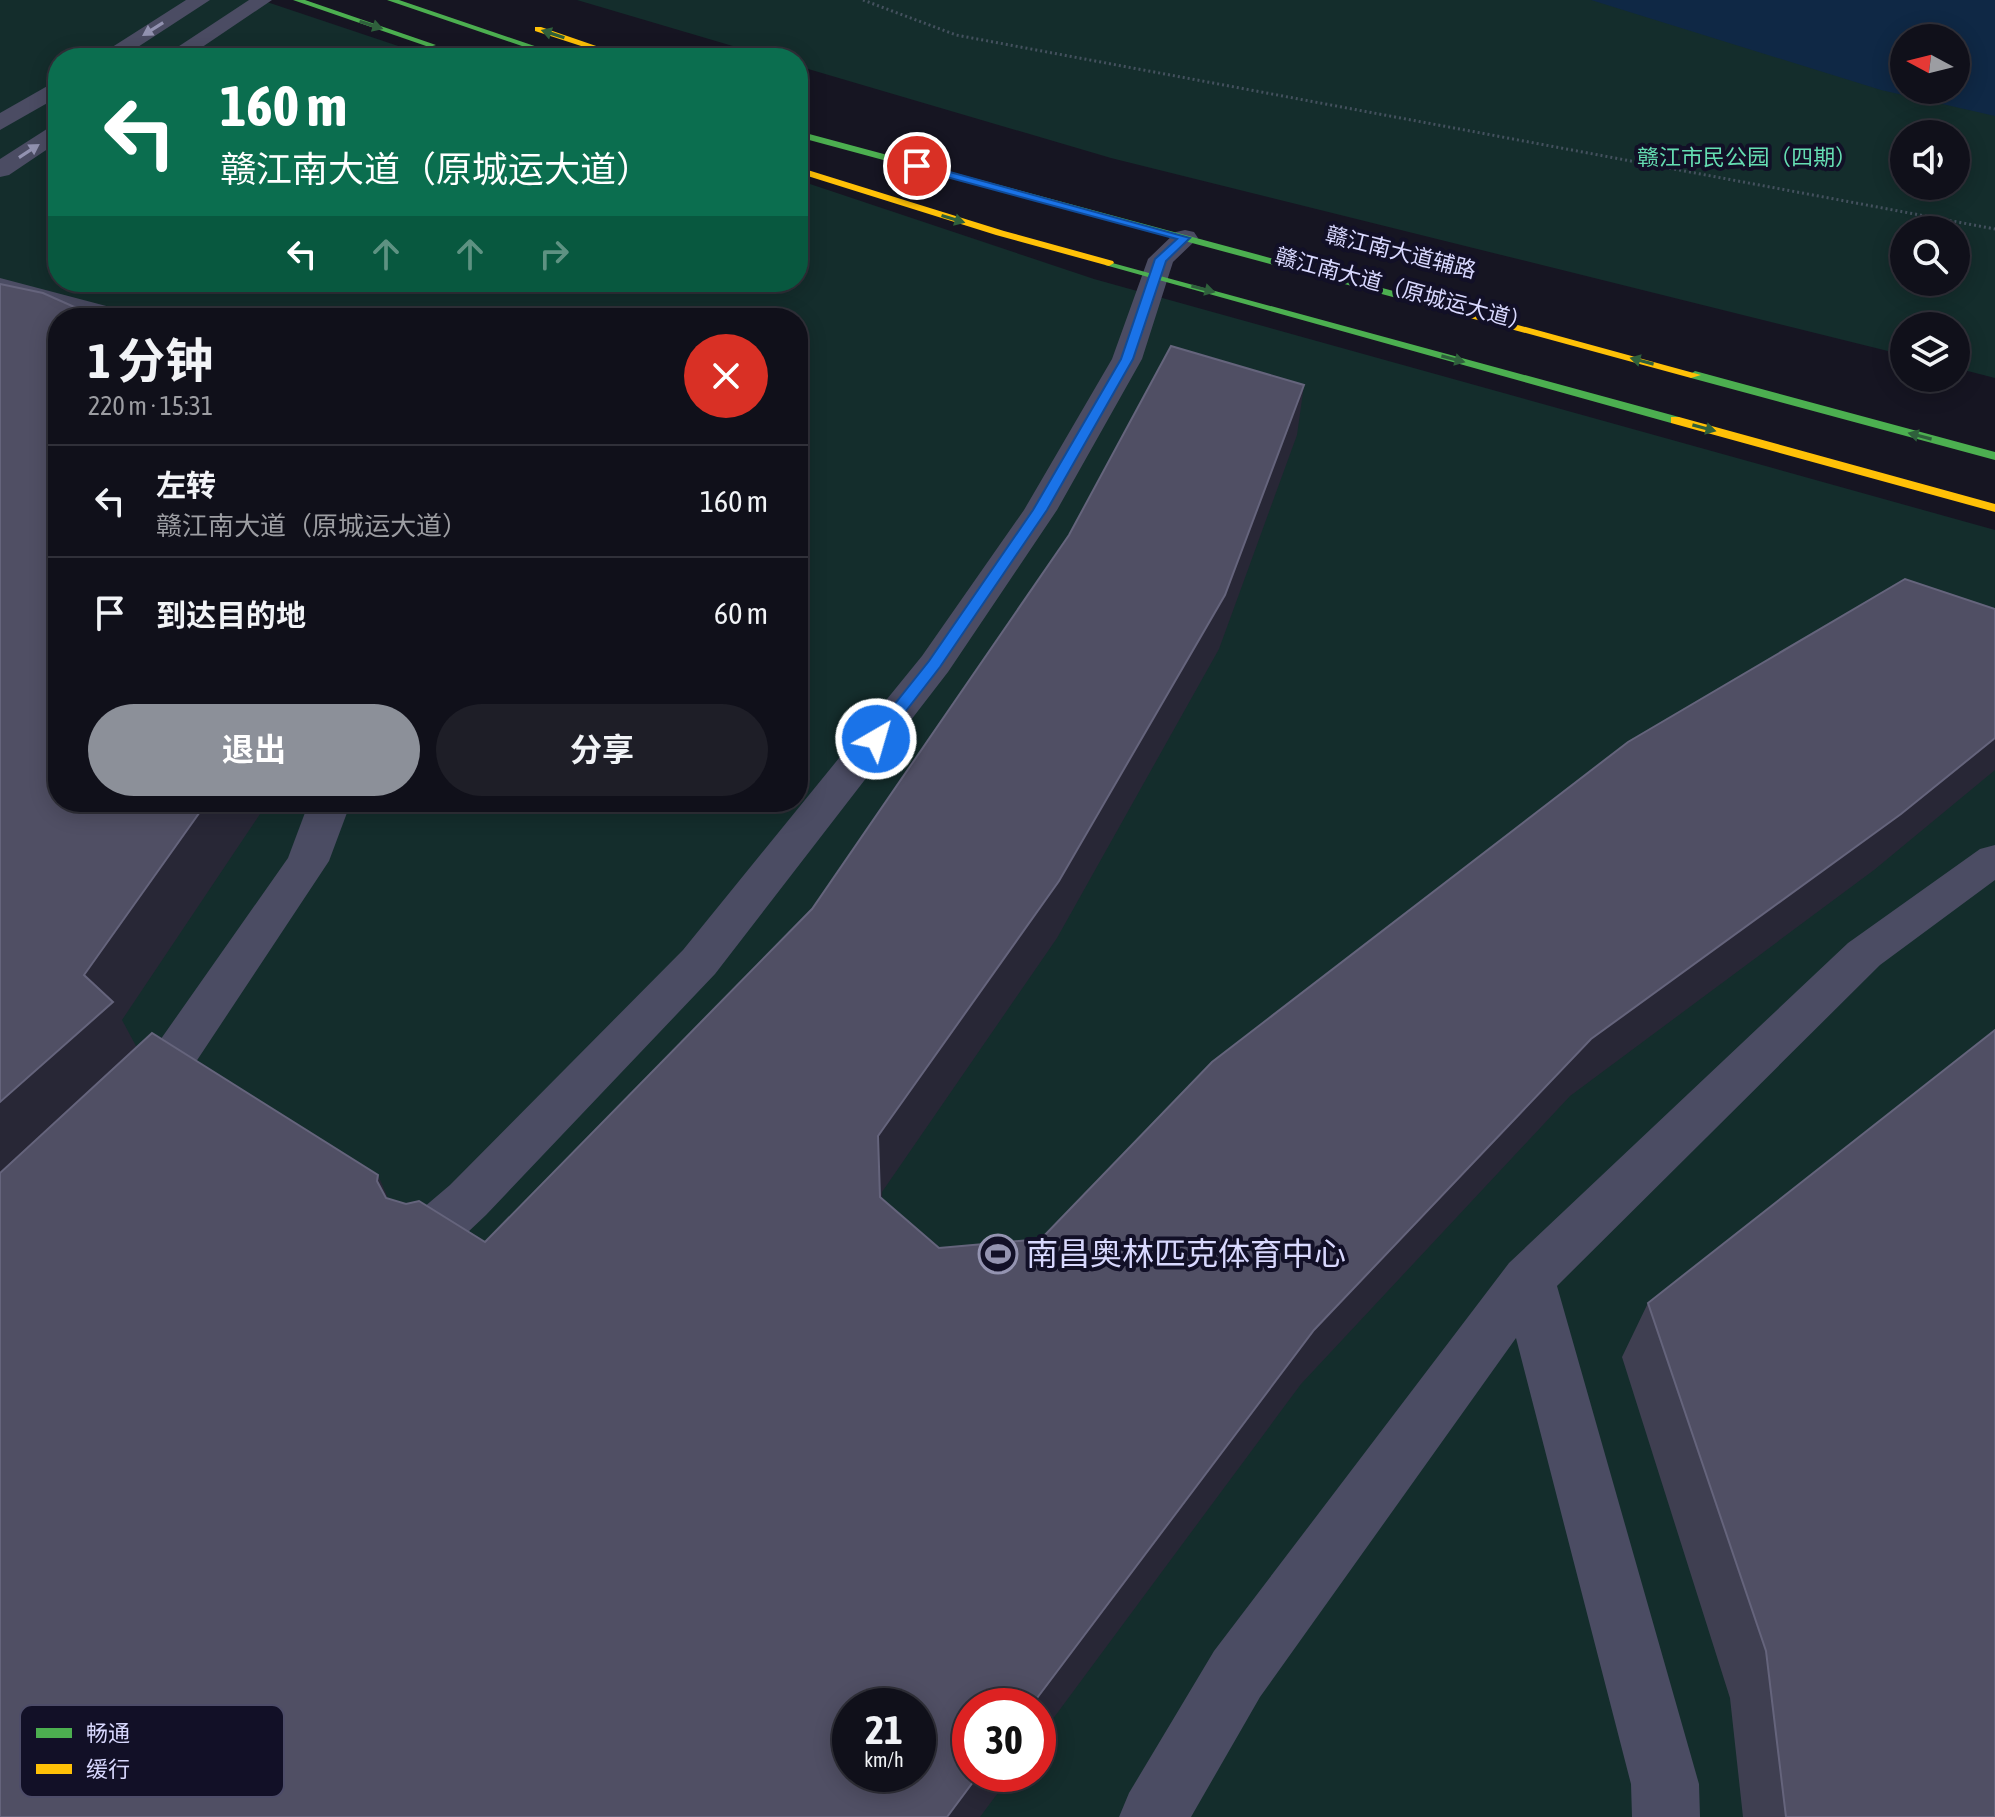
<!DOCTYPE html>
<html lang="zh">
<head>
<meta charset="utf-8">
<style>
  body { margin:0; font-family:"Asap Condensed","Noto Sans SC",sans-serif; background:#1e1e27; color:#f1f3f6; height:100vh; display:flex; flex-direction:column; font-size:30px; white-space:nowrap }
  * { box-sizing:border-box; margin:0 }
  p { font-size:26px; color:#9c9da2 }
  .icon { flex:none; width:44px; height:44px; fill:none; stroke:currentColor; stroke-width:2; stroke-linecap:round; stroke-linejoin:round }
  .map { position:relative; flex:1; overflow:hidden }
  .drawer { position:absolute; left:48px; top:308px; width:760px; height:504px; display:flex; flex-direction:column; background:#10101a; border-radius:32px; box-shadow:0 4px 20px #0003,0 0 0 2px #303039 }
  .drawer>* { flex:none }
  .top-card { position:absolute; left:48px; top:48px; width:760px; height:244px; border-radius:32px; box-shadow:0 4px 20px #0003,0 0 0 2px #303039; background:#0b6e4f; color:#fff; overflow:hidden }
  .needle { width:52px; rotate:277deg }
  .controls { position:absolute; left:1890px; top:24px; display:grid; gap:16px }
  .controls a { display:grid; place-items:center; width:80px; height:80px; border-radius:50%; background:#10101a; box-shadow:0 4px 20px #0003,0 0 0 2px #303039; font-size:40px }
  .speed { position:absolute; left:832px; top:1688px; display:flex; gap:16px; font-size:40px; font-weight:700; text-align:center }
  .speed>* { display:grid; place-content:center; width:104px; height:104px; border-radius:50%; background:#10101a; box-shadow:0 4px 20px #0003,0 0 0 2px #303039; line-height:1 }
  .speed small { font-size:20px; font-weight:400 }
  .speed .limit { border:12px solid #d22; background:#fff; color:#111 }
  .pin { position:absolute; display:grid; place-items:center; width:68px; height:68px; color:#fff; margin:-34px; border:4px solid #fff; border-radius:50%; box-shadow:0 2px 8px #0007 }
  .me { position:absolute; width:88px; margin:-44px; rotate:38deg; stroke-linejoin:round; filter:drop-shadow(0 0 6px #0008) }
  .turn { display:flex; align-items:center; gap:28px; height:168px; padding:0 40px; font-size:36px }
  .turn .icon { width:104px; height:104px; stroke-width:2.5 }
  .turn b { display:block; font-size:56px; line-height:68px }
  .lanes { display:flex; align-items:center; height:76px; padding:0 40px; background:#0003; justify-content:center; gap:40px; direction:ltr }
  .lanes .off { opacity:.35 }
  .round { display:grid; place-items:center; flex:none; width:84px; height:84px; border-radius:42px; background:#1e1e27 }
  .overview { display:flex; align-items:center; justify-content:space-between; height:136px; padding:0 40px }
  h1 { font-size:48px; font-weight:700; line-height:60px }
  .button { display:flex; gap:16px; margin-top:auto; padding:16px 40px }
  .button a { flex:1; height:92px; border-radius:48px; background:#8c9099; color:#fff; font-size:32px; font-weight:700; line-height:92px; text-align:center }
  .button a+a { background:#1e1e27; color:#f1f3f6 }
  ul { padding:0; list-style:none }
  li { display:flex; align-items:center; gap:24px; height:112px; padding:0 40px; border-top:2px solid #303039 }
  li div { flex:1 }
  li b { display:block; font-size:30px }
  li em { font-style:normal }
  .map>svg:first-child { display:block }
  .green { fill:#142d2c; fill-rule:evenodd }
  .water { fill:#0f2845; fill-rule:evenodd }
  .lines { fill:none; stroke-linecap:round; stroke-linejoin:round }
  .path { stroke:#44515e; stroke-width:3; stroke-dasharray:2 3; stroke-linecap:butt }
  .street { fill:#4b4c63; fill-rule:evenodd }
  .fast { fill:#4caf50; fill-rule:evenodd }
  .slow { fill:#ffc107; fill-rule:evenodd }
  .wall { fill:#3f3f51 }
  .shaded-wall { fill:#282736 }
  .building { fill:#504f64; stroke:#65647c; stroke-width:2; fill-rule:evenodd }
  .oneway { fill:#2f603c }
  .oneway2 { fill:#9292b0 }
  .route { fill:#1a73e8; stroke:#114b97; stroke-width:2 }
  .labels { text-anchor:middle; stroke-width:8; stroke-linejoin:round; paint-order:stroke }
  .far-park-label { font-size:22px; fill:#65ddb2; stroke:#121027 }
  .far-street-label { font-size:22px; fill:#d8d8fe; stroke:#121027 }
  .near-poi-label { font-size:32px; fill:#d8d8fe; stroke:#121027; text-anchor:start }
  .key { fill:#121027; stroke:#4d4c68; stroke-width:2 }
  .key-label { font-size:22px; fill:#d8d8fe }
</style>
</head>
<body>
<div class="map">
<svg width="1995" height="1817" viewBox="0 0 1995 1817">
  <rect width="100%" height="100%" fill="#161522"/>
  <path class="green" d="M0 0H261L434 58H58V282H798V180L1094 279 1995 530V1817H0ZM58 318H798V802H58ZM850 1706H918V1774H850ZM970 1706H1038V1774H970Z
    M577 0H1773L1904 38V90H1956L1995 51V378L1956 368V326H1904V355L1111 158 798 66V58H773ZM1904 134H1956V186H1904ZM1904 230H1956V282H1904Z"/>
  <path class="water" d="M1591 0H1995V116L1881 90ZM1904 38H1956V90H1904Z"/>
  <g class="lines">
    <path class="path" d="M863 0 956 35 1995 229"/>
    <path class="street" d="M186 0H210L121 58H95Z
      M249 0H272L186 58H161Z
      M58 80V97L0 130V113Z
      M58 125V142L9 175 0 177V159L50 127Z
      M1185 230 1194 232 1198 238 1173 262 1142 359 1057 510 948 672 715 974 486 1215 448 1251 429 1257 410 1251 403 1235 410 1219 450 1185 683 950 922 656 1024 510 1112 359 1148 259 1176 232Z
      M0 278 129 312 133 318H87L0 294Z
      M309 802H351L329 861 178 1089C160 1107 150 1115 125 1107L118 1094 125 1081 144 1063 288 858Z
      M1995 845V880L1880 965 1557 1286 1699 1784 1700 1817H1632L1631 1784 1516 1338 1260 1697 1191 1817H1119L1129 1793 1214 1651 1509 1263 1848 943 1980 849Z"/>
    <path class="fast" d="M293 0H305L436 45 429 47Z
      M387 0H399L570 58H557Z
      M798 131 1412 296 1414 298 1404 300 798 137Z
      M1105 261 1679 417 1681 420 1671 423 1105 265Z
      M1695 371 1995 452V460L1691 378 1689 375Z"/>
    <path class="slow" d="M535 27H541L631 58H618L535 31Z
      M798 167 1004 231 1113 261 1114 263 1109 266 996 235 798 173Z
      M1404 296H1412L1701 375 1691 378 1404 300Z
      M1671 417H1679L1995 504V512L1671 423Z"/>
  </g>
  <path class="wall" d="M1648 1303 1995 1817H1743L1730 1698 1622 1357Z"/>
  <path class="shaded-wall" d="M1304 385 1297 435 1219 649 1057 938 882 1192 885 1253 880 1197 878 1136Z
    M1995 738V770L1874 870 1570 1096 1301 1384 1038 1739V1706H1031L1314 1330 1591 1039Z
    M207 802H268L122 1020 143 1059 0 1191V1102L84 975Z
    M378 1175 402 1231 377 1181Z
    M979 1774H1012L980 1817H947Z"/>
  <path class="building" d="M0 284 43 293 99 318H58V802H207L84 975 113 1002 0 1102Z
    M1171 346 1304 385 1225 595 1059 881 878 1136 880 1197 939 1248 1041 1239 1212 1062 1628 742 1905 579 1995 609V738L1901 814 1591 1039 1314 1330 1031 1706H970V1774H979L947 1817H0V1173L152 1033 378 1175 377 1181 386 1198 406 1204 419 1201 485 1242 812 909 1069 535ZM850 1706H918V1774H850Z
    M1995 1030V1817H1786L1766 1651 1648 1303Z"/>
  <defs><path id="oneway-solid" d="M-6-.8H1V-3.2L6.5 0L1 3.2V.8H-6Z" transform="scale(2)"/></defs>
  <g class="oneway">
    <use href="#oneway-solid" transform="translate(371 25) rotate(18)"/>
    <use href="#oneway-solid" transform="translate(553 34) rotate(-162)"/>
    <use href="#oneway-solid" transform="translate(953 219) rotate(17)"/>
    <use href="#oneway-solid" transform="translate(1203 289) rotate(15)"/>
    <use href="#oneway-solid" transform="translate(1453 359) rotate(15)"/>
    <use href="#oneway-solid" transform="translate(1642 361) rotate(-165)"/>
    <use href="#oneway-solid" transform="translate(1704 428) rotate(15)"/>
    <use href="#oneway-solid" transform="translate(1920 436) rotate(-165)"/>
  </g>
  <g class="oneway2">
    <use href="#oneway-solid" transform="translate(153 29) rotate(148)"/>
    <use href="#oneway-solid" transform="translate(29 151) rotate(-33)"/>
  </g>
  <path class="route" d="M917 163 1190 238 1166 261 1133 359 1047 510 940 667 882 742 876 744 868 739 870 735 929 661 1033 510 1121 359 1155 259 1177 239 913 168Z"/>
  <defs>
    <symbol id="stadium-ring" viewBox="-11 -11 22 22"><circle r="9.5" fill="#121027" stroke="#9494b1" stroke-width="1.5"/><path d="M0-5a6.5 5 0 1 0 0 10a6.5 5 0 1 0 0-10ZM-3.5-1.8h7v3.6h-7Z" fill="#9494b1"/></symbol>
  </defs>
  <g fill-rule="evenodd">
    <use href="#stadium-ring" x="976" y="1232" width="44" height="44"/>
  </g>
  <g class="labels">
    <g class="far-park-label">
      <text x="1747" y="165">赣江市民公园（四期）</text>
    </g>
    <g class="far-street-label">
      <text transform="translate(1401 252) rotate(14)" y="8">赣江南大道辅路</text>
      <text transform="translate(1403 289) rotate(15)" y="8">赣江南大道（原城运大道）</text>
    </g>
    <g class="near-poi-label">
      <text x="1026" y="1265">南昌奥林匹克体育中心</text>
    </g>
  </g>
  <rect x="20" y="1705" width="264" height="92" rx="12" class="key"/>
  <rect x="36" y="1728" width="36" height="10" fill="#4caf50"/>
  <rect x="36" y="1764" width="36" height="10" fill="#ffc107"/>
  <g class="key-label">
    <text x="86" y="1741">畅通</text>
    <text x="86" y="1777">缓行</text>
  </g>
</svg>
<div class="controls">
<a><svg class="needle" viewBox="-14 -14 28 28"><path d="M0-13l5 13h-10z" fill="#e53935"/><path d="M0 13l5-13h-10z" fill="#9c9da2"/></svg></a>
<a><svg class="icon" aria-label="sound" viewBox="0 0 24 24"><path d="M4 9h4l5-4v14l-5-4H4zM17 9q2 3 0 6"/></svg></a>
<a><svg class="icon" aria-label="search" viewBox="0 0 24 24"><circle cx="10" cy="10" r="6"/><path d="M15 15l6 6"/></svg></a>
<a><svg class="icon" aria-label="layers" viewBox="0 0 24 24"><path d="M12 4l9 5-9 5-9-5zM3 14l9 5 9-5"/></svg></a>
</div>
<div class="speed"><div>21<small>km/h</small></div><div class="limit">30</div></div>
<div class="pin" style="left:917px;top:166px;background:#d93025"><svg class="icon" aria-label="arrive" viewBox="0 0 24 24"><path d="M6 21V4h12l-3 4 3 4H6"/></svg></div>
<svg class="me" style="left:876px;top:739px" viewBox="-20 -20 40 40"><circle r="17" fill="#1a73e8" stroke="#fff" stroke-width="3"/><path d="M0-11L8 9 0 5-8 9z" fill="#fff"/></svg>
<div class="top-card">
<div class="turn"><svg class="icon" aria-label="left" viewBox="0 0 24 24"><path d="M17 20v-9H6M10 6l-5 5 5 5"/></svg><div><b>160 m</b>赣江南大道（原城运大道）</div></div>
<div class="lanes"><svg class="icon" aria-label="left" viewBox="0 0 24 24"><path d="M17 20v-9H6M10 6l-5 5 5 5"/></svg><svg class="icon off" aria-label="ahead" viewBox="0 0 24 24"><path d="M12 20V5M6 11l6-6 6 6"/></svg><svg class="icon off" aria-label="ahead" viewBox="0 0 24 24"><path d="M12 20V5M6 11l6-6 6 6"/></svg><svg class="icon off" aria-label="right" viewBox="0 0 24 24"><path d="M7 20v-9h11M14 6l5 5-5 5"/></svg></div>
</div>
<section class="drawer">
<div class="overview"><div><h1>1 分钟</h1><p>220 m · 15:31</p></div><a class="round" style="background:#d93025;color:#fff"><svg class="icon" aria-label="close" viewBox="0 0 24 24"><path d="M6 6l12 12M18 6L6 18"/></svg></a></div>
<ul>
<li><svg class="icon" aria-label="left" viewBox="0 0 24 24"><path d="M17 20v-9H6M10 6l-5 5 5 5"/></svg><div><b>左转</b><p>赣江南大道（原城运大道）</p></div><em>160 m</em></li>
<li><svg class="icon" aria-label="arrive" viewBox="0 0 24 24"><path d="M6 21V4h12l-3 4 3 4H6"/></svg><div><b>到达目的地</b></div><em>60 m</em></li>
</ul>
<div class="button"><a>退出</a><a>分享</a></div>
</section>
</div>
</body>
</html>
